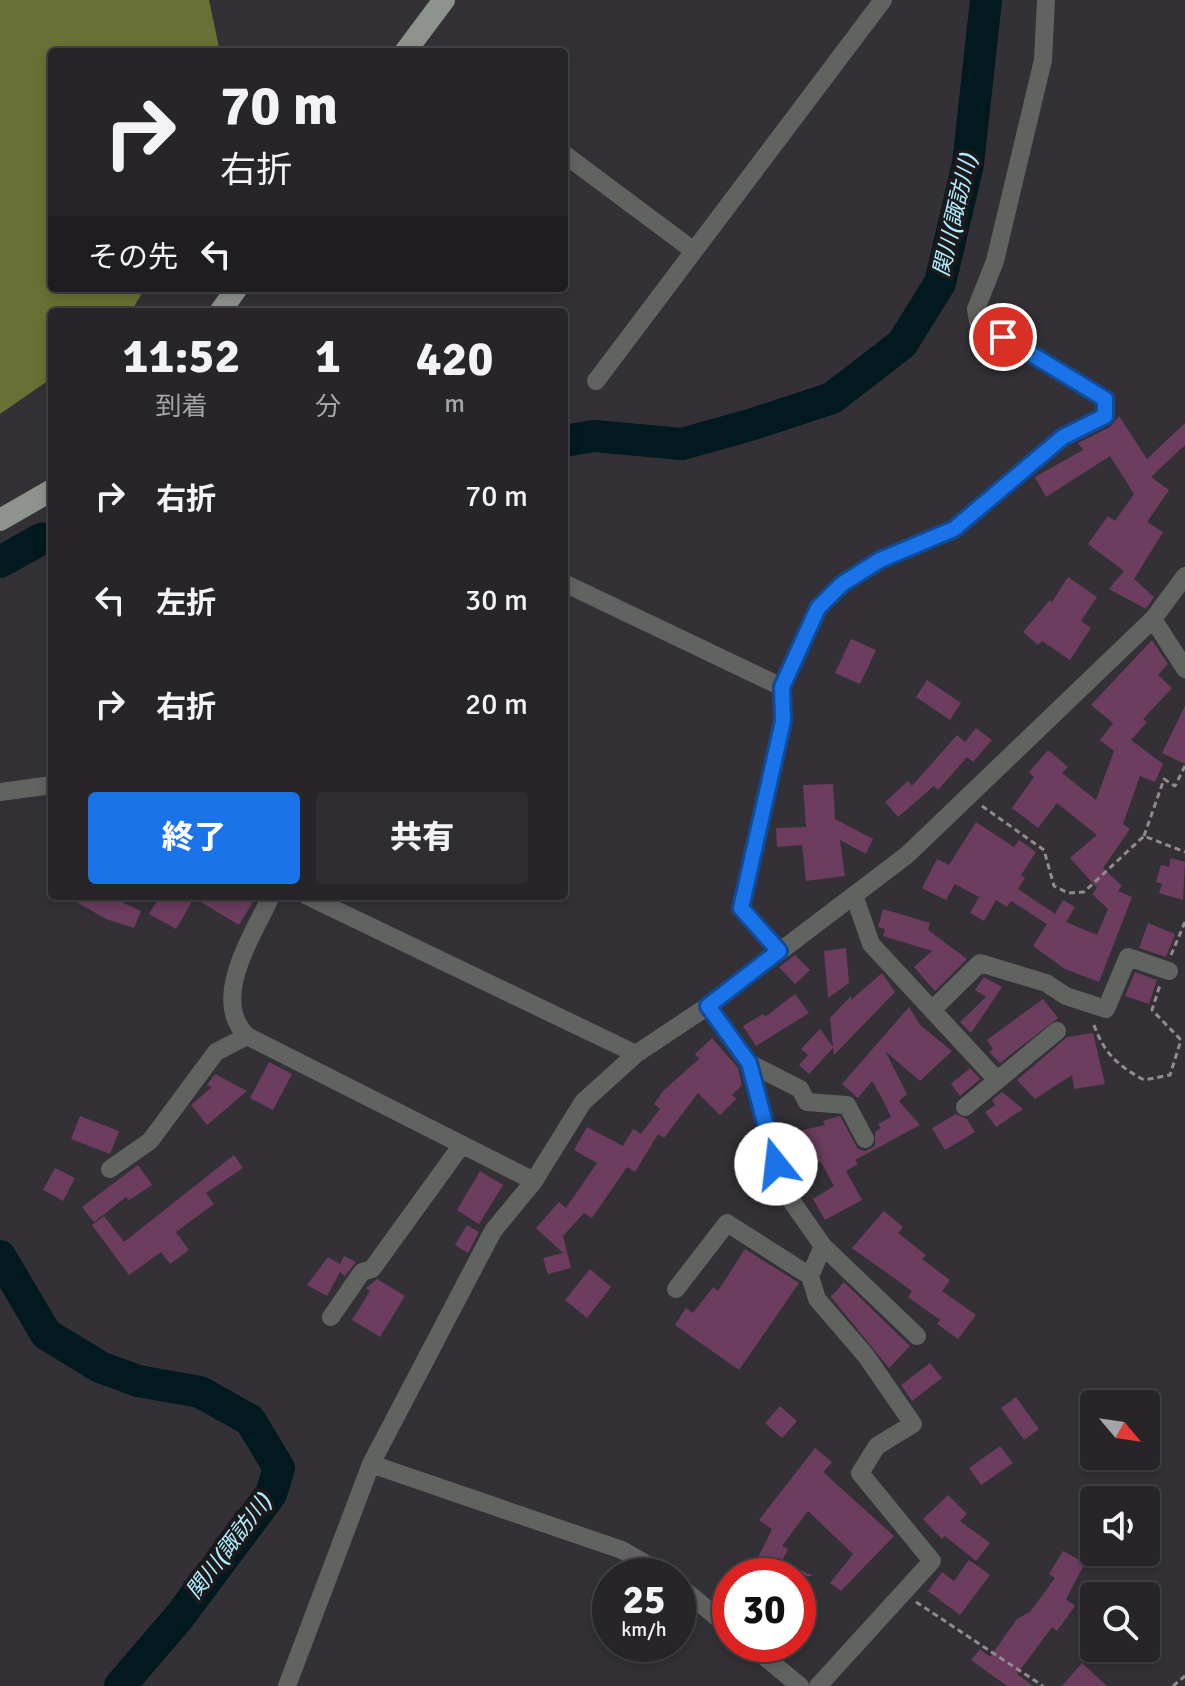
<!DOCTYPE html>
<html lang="ja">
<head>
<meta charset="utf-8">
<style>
  body { margin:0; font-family:Signika,"Noto Sans JP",sans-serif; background:#2f2d30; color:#f1f3f6; height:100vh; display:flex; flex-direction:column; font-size:30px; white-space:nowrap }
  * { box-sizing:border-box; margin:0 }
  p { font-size:26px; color:#a4a5a8 }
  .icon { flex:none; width:44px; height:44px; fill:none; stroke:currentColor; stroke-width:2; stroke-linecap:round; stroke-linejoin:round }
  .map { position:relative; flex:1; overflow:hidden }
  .side { position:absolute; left:48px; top:308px; width:520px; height:592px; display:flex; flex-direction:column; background:#272528; border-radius:8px; box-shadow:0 4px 12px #0003,0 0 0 2px #434245 }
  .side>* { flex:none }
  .banner { position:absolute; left:48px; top:48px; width:520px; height:244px; border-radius:8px; box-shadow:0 4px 12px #0003,0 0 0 2px #434245; background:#272528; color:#f1f3f6; overflow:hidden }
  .needle { width:52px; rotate:119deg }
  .tools { position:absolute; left:1080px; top:1390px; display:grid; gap:16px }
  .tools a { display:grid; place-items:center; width:80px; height:80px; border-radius:8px; background:#272528; box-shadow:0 4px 12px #0003,0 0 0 2px #434245; font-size:40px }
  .speed { position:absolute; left:592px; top:1558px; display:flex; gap:16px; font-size:40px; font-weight:700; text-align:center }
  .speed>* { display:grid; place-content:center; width:104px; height:104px; border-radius:50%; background:#272528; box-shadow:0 4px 12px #0003,0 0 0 2px #434245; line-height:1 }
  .speed small { font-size:20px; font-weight:400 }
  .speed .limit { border:12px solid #d22; background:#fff; color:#111 }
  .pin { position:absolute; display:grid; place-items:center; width:68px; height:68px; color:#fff; margin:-34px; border:4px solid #fff; border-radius:50%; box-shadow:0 2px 8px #0007 }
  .me { position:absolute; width:88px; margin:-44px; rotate:344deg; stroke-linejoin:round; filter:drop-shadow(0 0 6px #0008) }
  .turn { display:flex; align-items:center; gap:28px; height:168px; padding:0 40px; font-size:36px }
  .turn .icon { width:104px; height:104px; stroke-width:2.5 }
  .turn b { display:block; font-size:56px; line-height:68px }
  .then { display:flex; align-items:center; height:76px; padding:0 40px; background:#0003; gap:16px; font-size:30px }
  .eta { display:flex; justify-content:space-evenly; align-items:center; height:136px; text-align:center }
  .eta b { font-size:48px; font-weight:800; line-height:56px }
  .button { display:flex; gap:16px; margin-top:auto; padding:16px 40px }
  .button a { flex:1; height:92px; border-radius:8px; background:#1a73e8; color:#fff; font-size:32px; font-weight:800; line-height:92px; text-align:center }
  .button a+a { background:#2f2d30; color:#f1f3f6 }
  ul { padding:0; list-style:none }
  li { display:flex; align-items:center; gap:24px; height:104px; padding:0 40px }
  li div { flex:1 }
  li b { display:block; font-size:30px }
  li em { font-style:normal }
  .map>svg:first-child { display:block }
  .forest { fill:#6a6f34 }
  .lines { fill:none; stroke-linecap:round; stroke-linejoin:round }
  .river { stroke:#01191f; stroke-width:32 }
  .building { fill:#6c3d5f }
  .path { stroke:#8e8c90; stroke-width:3; stroke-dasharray:6 4; stroke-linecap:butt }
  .minor { stroke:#616361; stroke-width:18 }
  .primary { stroke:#8f938e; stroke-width:22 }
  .route-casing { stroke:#114b97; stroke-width:20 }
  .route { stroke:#1a73e8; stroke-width:14 }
  .labels { text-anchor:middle; stroke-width:8; stroke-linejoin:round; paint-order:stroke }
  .water-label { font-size:22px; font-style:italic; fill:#afeffe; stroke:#1b191c }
</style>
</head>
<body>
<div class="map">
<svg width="1185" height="1686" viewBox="0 0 1185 1686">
  <rect width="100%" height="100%" fill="#343136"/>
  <path class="forest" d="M0 0H209L220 52H52V288H145L131 312H52V378L0 414Z"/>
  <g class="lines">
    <path class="river" d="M564 441 594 436 682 444 750 425 832 398 902 344 940 283 968 164 986 0
      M0 562 41 539 52 538
      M0 1256 46 1334 100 1367 138 1381 200 1392 250 1420 279 1468 271 1494 180 1616 120 1686"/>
  </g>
  <path class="building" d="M1119 416 1147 459 1185 423V445L1151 477 1169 490 1147 522 1163 532 1134 579 1154 597 1146 609 1109 589 1124 571 1088 544 1108 516 1115 521 1134 494 1110 456 1046 497 1035 477 1083 450 1078 443 1110 427Z
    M1068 577 1097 597 1081 621 1091 628 1070 660 1042 641 1038 645 1023 632 1050 600 1052 602Z
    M851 639 876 650 860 684 835 673Z
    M1152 640 1168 664 1158 675 1172 688 1143 719 1147 722 1131 740 1163 764 1155 782 1140 776 1123 824 1130 829 1103 868 1122 886 1118 891 1132 897 1099 982 1065 969 1033 946 1047 924 1011 901 1007 907 996 900 984 921 970 913 979 897 955 884 946 900 922 888 937 859 949 865 976 822 1014 847 1019 840 1036 852 1021 875 1025 878 1018 889 1055 914 1063 900 1075 907 1066 922 1097 935 1108 909 1092 894 1097 888 1070 858 1097 835 1057 803 1038 828 1012 808 1034 777 1029 772 1048 750 1068 767 1062 773 1096 800 1114 751 1100 740 1113 723 1091 705Z
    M927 680 961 703 950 720 916 697Z
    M1185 706V764L1162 753Z
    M976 728 992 740 973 762 967 757 938 790 934 786 898 817 885 802 908 781 912 786 957 735 965 742Z
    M833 784 835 819 873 839 866 854 840 840 845 876 806 881 802 845 777 847 776 828 806 827 803 785Z
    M1171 858 1185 862 1183 900 1159 893 1162 884 1156 882 1161 865 1169 867Z
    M66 896H120L117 900 141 911 134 928 106 919Z
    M160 896H244L253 902 239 925 194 898 176 929 149 914Z
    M883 909 930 923 928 930 967 959 935 991 914 967 932 951 883 936 885 929 878 927Z
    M1148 923 1175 934 1166 957 1139 948Z
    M846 948 849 983 828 998 824 951Z
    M795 955 810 970 795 984 779 967Z
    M1135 972 1157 980 1149 1004 1125 996Z
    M882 973 895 992 834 1055 833 1048 809 1074 799 1065 808 1055 801 1049 820 1029 833 1047 830 1018 851 996V1000Z
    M984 977 1002 987 971 1033 960 1022 986 997 975 990Z
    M795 994 809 1013 756 1046 743 1026 763 1014 765 1017Z
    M1043 999 1058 1018 1000 1063 989 1052 993 1049 987 1040Z
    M909 1007 921 1026 952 1051 920 1081 885 1051 907 1094 899 1101 920 1125 855 1160 858 1164 846 1171 862 1200 825 1220 813 1199 834 1186 821 1162 790 1169 781 1135 825 1125 823 1121 840 1116 858 1149 865 1151 875 1146V1132L881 1128 878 1124 891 1117 883 1100 872 1081 858 1098 842 1084Z
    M1093 1033 1105 1084 1074 1089 1072 1075 1035 1099 1017 1080 1067 1037Z
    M712 1038 738 1068 742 1085 732 1095 736 1099 720 1115 698 1093 664 1138 658 1134 635 1172 627 1167 592 1218 584 1213 563 1236 571 1268 548 1274 543 1258 563 1253 536 1228 559 1202 566 1208 597 1163 574 1150 587 1127 623 1146 633 1129 641 1134 660 1109 654 1104 664 1090 699 1059 695 1054Z
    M269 1062 292 1074 273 1110 250 1098Z
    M970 1068 980 1079 960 1096 951 1084Z
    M215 1074 247 1091 207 1125 191 1105 212 1087 207 1085Z
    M1002 1092 1023 1109 996 1127 985 1112 995 1105 992 1100Z
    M956 1114 967 1119 975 1132 945 1150 932 1128Z
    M80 1116 119 1131 110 1154 71 1139Z
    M234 1155 243 1168 206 1193 214 1204 176 1232 189 1250 170 1264 161 1252 129 1275 92 1225 104 1216 124 1242Z
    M138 1165 152 1185 129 1200 126 1197 94 1222 82 1207Z
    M55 1168 75 1178 63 1201 43 1190Z
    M480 1171 503 1185 479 1224 457 1210Z
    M884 1211 903 1227 898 1233 926 1255 922 1259 950 1280 942 1291 976 1315 958 1339 937 1324 940 1320 908 1297 912 1291 852 1248Z
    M467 1225 479 1232 468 1253 455 1245Z
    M745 1249 799 1283 739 1370 675 1325 686 1308 693 1313 713 1287 718 1291Z
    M344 1256 356 1262 345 1276 340 1272 327 1296 307 1285 328 1257 340 1264Z
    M590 1269 611 1287 587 1318 565 1300Z
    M377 1279 405 1296 380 1337 352 1320 370 1291 366 1288Z
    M844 1282 910 1346 889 1368 831 1297Z
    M930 1363 942 1378 912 1401 901 1385Z
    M1016 1397 1039 1429 1024 1440 1001 1408Z
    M780 1406 797 1421 782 1438 765 1423Z
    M1000 1446 1013 1463 981 1485 969 1468Z
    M815 1448 832 1462 823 1472 894 1536 841 1591 830 1583 853 1554 808 1511 782 1546 788 1549 782 1561 813 1576H749L772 1529 759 1520Z
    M948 1495 967 1514 960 1521 990 1543 976 1561 945 1536 942 1539 923 1519Z
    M1063 1551 1085 1563 1066 1599 1075 1606 1057 1631 1052 1627 1017 1674 1033 1686H1007L971 1660 980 1649 990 1657 1017 1619 1030 1612 1055 1578 1049 1574Z
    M969 1560 990 1575 960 1615 928 1591 942 1572 954 1581Z
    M1082 1663 1107 1686H1062Z"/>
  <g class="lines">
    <path class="path" d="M982 806 1044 850 1054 886 1068 893 1084 892 1144 836 1185 852
      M1144 836 1164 779 1175 786 1185 766
      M1171 955 1185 922
      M1094 1025C1104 1053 1118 1066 1144 1080L1170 1075 1181 1040 1152 1010 1160 985
      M916 1602 1043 1686
      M1173 1686 1185 1676"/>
    <path class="minor" d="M564 154 694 251
      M596 381 883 0
      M564 583 782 687
      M1153 619 1185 669
      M0 792 52 785
      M854 895 871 944 997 1080
      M271 896C254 934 209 999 247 1036L534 1181
      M307 896 636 1054
      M779 951 741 908 783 721 782 687 818 608 842 584 880 560 954 529 1063 437 1105 416V399L978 321 976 309 995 261 1043 60 1046 0
      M708 1006 749 1063 783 1189 823 1246 810 1276 817 1299 866 1356 913 1424 877 1446 860 1473 932 1561 818 1686
      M932 1010 980 963 1046 983 1066 996 1106 1009 1128 957 1169 971
      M749 1063 800 1089 807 1102 847 1105 865 1139
      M965 1107 1057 1031
      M110 1169 150 1141 216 1052 247 1036
      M823 1246 917 1336
      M676 1289 727 1223 810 1276
      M331 1317 362 1272 372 1269 461 1146
      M371 1464 622 1550 667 1576
      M678 1585 730 1628
      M749 1644 800 1686
      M287 1686 371 1464 493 1231 534 1181 583 1102 636 1054 708 1006 907 855 1153 619 1185 576"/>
    <path class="primary" d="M405 52 444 0
      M220 312 237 288
      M0 520 52 490"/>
  </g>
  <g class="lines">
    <defs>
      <path id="route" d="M776 1164 749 1063 708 1006 779 951 741 908 783 721 782 687 818 608 842 584 880 560 954 529 1063 437 1105 416V399L1003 337"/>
    </defs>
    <use href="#route" class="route-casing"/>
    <use href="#route" class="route"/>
  </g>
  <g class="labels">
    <g class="water-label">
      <text transform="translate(954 215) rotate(-77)" y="8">関川(諏訪川)</text>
      <text transform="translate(228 1546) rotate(-53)" y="8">関川(諏訪川)</text>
    </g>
  </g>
</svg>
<div class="tools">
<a><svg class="needle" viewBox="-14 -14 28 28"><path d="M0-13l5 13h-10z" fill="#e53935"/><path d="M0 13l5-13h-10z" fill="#a4a5a8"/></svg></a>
<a><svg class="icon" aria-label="sound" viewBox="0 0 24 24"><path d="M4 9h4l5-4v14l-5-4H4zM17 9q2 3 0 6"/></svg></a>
<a><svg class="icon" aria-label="search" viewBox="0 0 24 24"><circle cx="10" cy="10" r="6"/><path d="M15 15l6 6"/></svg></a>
</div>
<div class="speed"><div>25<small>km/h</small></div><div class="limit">30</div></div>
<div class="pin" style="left:1003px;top:337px;background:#d93025"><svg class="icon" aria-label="arrive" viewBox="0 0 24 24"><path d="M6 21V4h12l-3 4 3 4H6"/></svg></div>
<svg class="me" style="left:776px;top:1164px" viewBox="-20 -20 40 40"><circle r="19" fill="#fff"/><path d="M0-13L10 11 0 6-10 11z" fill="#1a73e8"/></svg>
<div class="banner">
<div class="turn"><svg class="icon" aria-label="right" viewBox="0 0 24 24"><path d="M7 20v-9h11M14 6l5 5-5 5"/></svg><div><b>70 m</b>右折</div></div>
<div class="then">その先<svg class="icon" aria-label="left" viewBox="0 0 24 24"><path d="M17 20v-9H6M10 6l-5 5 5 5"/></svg></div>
</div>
<section class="side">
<div class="eta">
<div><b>11:52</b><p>到着</p></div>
<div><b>1</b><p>分</p></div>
<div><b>420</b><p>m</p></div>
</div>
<ul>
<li><svg class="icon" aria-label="right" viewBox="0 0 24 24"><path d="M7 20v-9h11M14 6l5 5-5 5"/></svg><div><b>右折</b></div><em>70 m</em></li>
<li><svg class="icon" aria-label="left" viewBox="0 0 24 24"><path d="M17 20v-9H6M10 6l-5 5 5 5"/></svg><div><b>左折</b></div><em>30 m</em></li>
<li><svg class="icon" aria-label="right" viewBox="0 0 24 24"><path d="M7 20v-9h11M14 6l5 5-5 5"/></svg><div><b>右折</b></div><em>20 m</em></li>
</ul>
<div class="button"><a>終了</a><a>共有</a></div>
</section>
</div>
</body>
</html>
